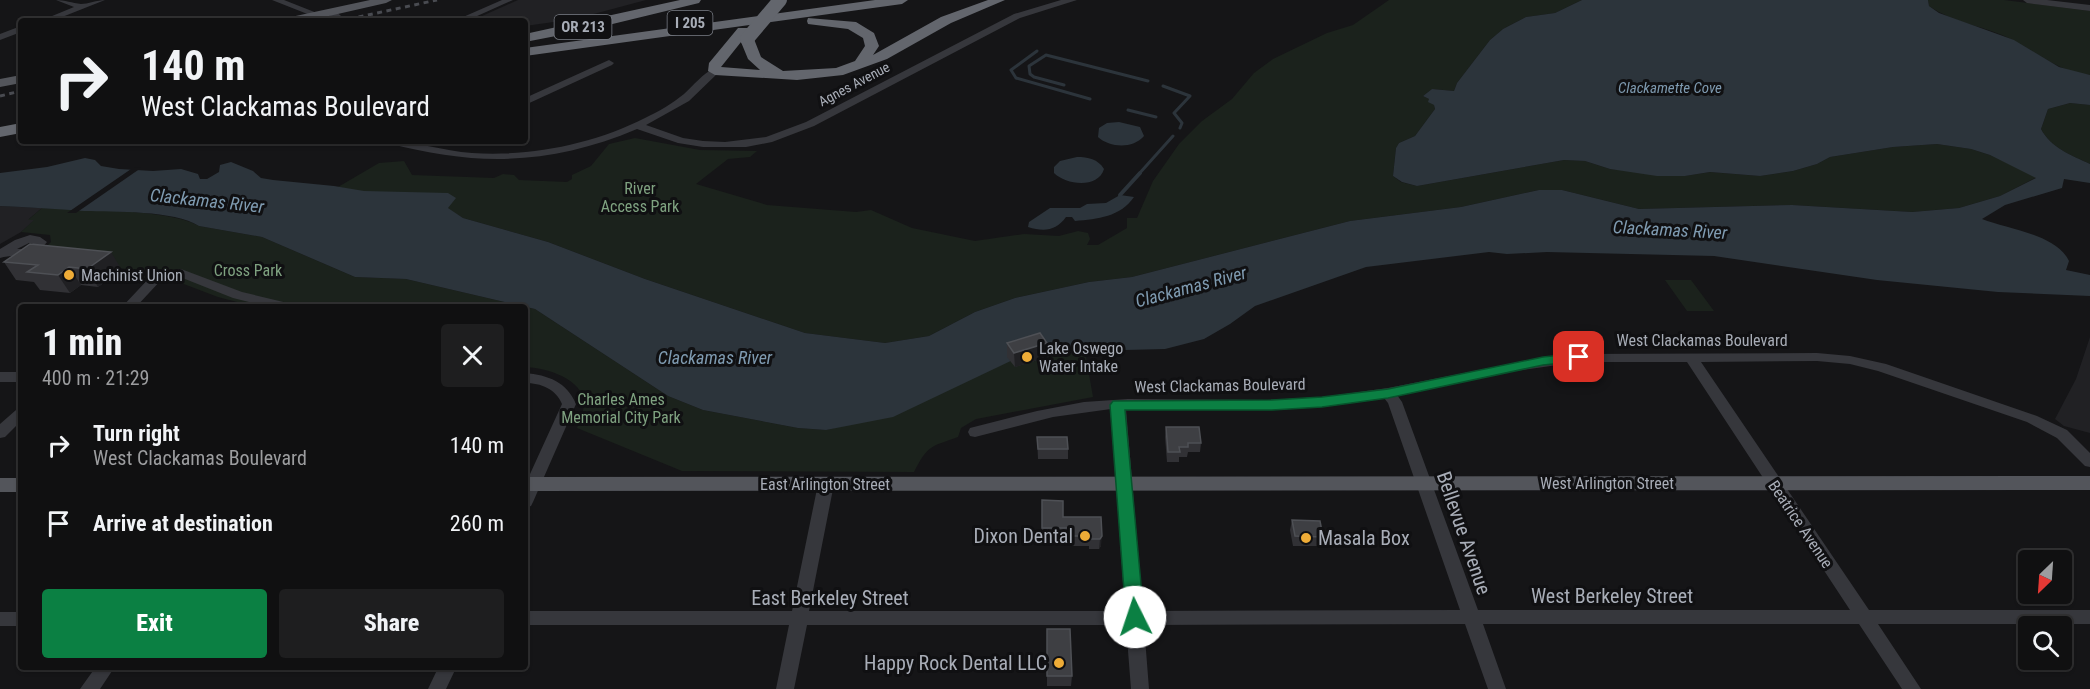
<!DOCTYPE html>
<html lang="en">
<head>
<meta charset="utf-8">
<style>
  body { margin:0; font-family:"Roboto Condensed",sans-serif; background:#1e1e1f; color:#f1f3f6; height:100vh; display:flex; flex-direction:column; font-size:22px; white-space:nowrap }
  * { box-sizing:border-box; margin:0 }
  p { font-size:20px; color:#9c9d9f }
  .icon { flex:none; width:33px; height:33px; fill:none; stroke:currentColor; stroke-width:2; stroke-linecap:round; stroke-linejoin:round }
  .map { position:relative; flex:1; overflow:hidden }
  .sheet { position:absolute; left:18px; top:304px; width:510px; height:366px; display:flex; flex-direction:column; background:#101011; border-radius:6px; box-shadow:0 2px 4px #0004,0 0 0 2px #303031 }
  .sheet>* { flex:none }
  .hud { position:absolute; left:18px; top:18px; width:510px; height:126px; border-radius:6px; box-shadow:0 2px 4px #0004,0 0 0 2px #303031; background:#101011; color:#f1f3f6; overflow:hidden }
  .needle { width:39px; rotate:205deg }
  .buttons { position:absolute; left:2018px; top:550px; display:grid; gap:12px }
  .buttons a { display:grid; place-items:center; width:54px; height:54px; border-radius:6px; background:#101011; box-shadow:0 2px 4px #0004,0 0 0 2px #303031; font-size:30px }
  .pin { position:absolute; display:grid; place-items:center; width:51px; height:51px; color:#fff; margin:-26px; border-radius:12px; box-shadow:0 3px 9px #0006 }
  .me { position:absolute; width:66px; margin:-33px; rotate:356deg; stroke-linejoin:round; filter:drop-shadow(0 0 4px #0008) }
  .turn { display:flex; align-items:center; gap:21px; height:126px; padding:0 24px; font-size:27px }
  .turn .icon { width:78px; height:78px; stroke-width:2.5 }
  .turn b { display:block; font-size:42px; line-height:51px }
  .round { display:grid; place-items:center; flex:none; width:63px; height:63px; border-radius:6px; background:#1e1e1f }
  .overview { display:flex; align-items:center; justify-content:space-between; height:102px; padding:0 24px }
  h1 { font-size:36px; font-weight:800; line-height:45px }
  .primary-button { display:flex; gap:12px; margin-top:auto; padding:12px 24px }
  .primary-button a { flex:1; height:69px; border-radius:6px; background:#0b8043; color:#fff; font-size:24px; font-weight:800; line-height:69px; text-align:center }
  .primary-button a+a { background:#1e1e1f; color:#f1f3f6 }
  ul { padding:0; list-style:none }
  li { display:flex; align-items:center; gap:18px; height:78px; padding:0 24px }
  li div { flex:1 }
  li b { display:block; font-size:22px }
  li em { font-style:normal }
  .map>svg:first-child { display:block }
  .built { fill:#212124 }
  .green { fill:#1b221c }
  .water { fill:#2c343b }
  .pier { fill:#151517 }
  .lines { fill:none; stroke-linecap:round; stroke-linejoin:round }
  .stream-far1 { stroke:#2c343b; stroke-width:3 }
  .stream { stroke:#2c343b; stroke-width:4 }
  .minor { fill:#36373c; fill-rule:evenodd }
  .major { fill:#53555b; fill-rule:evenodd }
  .highway { fill:#63666d; fill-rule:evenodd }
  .rail { stroke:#494b51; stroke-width:3; stroke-dasharray:5 4.5; stroke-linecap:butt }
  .highway-bridge { stroke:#63666d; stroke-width:14 }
  .wall { fill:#313135 }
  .shaded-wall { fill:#202023 }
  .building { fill:#3e3f43; stroke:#4e5055; stroke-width:1.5 }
  .route { fill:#0b8043; stroke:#07532c; stroke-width:1.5 }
  .poi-dot { fill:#eeac37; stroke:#101012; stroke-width:2 }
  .labels { text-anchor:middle; stroke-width:6; stroke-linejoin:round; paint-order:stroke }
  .far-street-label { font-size:14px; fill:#a8adb7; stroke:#101012 }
  .shield { fill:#101012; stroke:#7a7e86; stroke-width:1.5 }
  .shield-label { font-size:15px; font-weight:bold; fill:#a8adb7 }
  .far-water-label { font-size:15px; font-style:italic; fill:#7f9bb1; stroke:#101012 }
  .park-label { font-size:16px; fill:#7fa280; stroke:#101012 }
  .poi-label { font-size:16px; fill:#a8adb7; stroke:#101012; text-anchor:start }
  .street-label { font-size:16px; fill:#a8adb7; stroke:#101012 }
  .water-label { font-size:18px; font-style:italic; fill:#7f9bb1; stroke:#101012 }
  .near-street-label { font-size:20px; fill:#a8adb7; stroke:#101012 }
  .near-poi-label { font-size:20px; fill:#a8adb7; stroke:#101012; text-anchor:end }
</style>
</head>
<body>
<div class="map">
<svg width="2090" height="689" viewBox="0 0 2090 689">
  <rect width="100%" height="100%" fill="#151517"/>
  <path class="built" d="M518 0H646L575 19 525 26V21H471Z
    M0 206 42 208 29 219 35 220 21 232 0 244Z
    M2090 337V433L2064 426 2055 419 2076 379Z"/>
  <path class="green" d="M1389 0H1582L1555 13 1526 17 1503 29 1490 40 1457 83 1454 91 1432 89 1423 96 1429 99V102L1434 105 1435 109 1415 136 1399 143 1396 148 1393 176 1401 182 1417 186 1564 160 1585 161 1610 169 1685 176 1710 172 1760 176 1793 171 1817 164 1830 157 1893 147 1937 144 1971 149 1990 155 2037 177 2000 196 1959 208 1912 212 1792 205 1639 209 1562 190H1539L1461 207 1350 221 1132 277 1089 282 1015 298 975 312 929 336 885 343 805 333 645 279 548 242 463 218 447 208 338 187 379 163 404 161 412 175 494 178 503 174 514 175 519 180 567 182 572 179V175L591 166 609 144 635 138 700 150 757 151 750 157 728 159 696 184 767 205 856 212 871 210 912 228 975 241 1024 234 1059 236 1078 231 1088 233 1090 239 1087 245H1098L1127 228V218H1137L1153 181 1179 144 1202 121 1232 99 1254 73 1273 59 1327 33 1353 25Z
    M1928 0H2004L2090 11V75C2056 72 2032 47 2002 35 1977 25 1951 21 1929 6Z
    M2070 103 2090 105V164C2071 155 2051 148 2041 129L2048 109Z
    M42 208C78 210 171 209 199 226L262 237 355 277 406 279 535 309 668 396 703 410 798 428 826 430 847 425 1010 361 1085 351 1093 397 976 419 961 428 958 437C930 447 928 445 914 472L682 471 577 428C580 421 583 413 584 405 584 378 546 368 525 367V308L256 307 218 297 176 281H140L147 273 104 265 47 246 51 242 50 235 21 232 34 220H28Z
    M1665 280H1691L1714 311H1687Z"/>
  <path class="water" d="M1582 0H1928L1929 6 1939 13 2014 40 2059 67 2090 75V105L2070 103 2048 109 2041 129C2051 148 2071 155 2090 164V183L2064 179 2062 188 2005 205 1982 219C2007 229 2056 234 2069 261L2066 270 2090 275V296L1998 292 1877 280 1714 256 1547 252 1507 254 1489 252 1366 267 1255 306 1230 324 1204 339 1165 349 1085 351 1047 357 1040 347 893 417 826 430 798 428 703 410 668 396 535 309 406 279 355 277 262 237 199 226C174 210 114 212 84 211 56 209 28 207 0 206V173L47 167 85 158 95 160 101 166 119 169 153 171 181 169 198 174 200 179H207L219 172 220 165 231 162 253 171 261 178 273 180 334 186 364 191 448 193 456 198 448 208 463 218 548 242 645 279 805 333 885 343 929 336 975 312 1015 298 1089 282 1132 277 1350 221 1461 207 1539 190H1562L1639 209 1792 205 1912 212 1959 208 2000 196 2036 178 1990 155 1971 149 1937 144 1893 147 1830 157 1817 164 1793 171 1760 176 1710 172 1685 176H1657L1610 169 1585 161 1564 160 1417 186 1402 182 1393 176 1396 148 1399 143 1415 136 1435 109 1434 105 1428 102 1429 99 1423 96 1432 89 1454 91 1457 83 1490 40 1503 29 1526 17 1555 13Z
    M1119 122 1140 127 1144 136C1133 149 1110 148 1098 137L1099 128 1107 123Z
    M1077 157C1088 157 1098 159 1104 169 1098 189 1066 185 1054 173V167L1060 161Z
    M1120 195 1134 197C1120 217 1098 219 1075 221L1072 217H1066C1056 231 1044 232 1028 227L1029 222 1050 208H1080L1087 204 1106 203Z"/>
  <path class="pier" d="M134 167 141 168 76 213H67Z"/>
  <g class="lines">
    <path class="stream-far1" d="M1037 51 1011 70 1016 78 1090 99
      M1064 85 1034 77 1030 74 1029 66 1046 55 1148 81
      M1163 86 1190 96 1174 113 1182 123 1180 128
      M1128 110 1156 117
      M1138 175 1173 136"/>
    <path class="stream" d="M1120 195 1140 173"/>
    <path class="minor" d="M56 0C65 0 72 3 81 4 88 4 97 0 105 0L52 21H40L74 7Z
      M272 0H284L322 15 315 17Z
      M502 0H513L466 21H454Z
      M1061 0H1077L1020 18 814 126 772 142 746 147H703L678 143 637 129C552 165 477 167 388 143L387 141C415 141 443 151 472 153 530 157 594 144 645 118 658 112 673 103 684 94 693 86 703 73 715 68L718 69V73L689 101 646 125 683 138 703 141 725 142 766 137 806 122 1014 14Z
      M2023 0H2047L2090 5V11L2027 3Z
      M328 10H334L347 21H337L328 14Z
      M21 26V32L0 40V34Z
      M609 60 614 63 612 65 525 105V98Z
      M30 235 40 237 47 242C34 259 18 253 0 258V249L15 240ZM29 243H33L23 249H17Z
      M181 269 242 292 296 305 297 308H273L233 298 180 277 162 279 135 308H121L154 273Z
      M1817 353 1850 356 1886 364 2037 416 2067 430 2090 453V467L2085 466 2057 438 2027 422 1878 371 1850 364 1817 361 1701 362 1869 610H2090V624H1878L1921 689H1902L1859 624H1483L1506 689H1488L1465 624 1144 625 1149 689H1131L1126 625H807L794 689H776L789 625H525V611H792L818 484 821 480H831L834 484 809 611H1125L1111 409 1053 417 975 437 970 436 968 432 970 428 1037 411 1084 402 1128 399 1267 400 1323 397 1388 388 1515 363 1579 354ZM1579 362H1687L1850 610H1478L1402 402 1397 395 1515 371ZM1384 398 1388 403 1460 610 1143 611 1126 409H1295Z
      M0 372H21V382H0Z
      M525 373C548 375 567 382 576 404L533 502 531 506 525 508V485L562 404C556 389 541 383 525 383Z
      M21 408V421L5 437 0 438V424L16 410Z
      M0 612H21V626H0Z
      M95 668H114L100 689H80Z
      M438 668H456L446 689H428Z"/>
    <path class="major" d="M370 0H392L386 3 307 21H285L291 17Z
      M21 75V83L0 87V79Z
      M2090 476V490L525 491V477Z
      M0 478H21V492H0Z"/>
    <path class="highway" d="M680 0H701L699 3 592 29 525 42V34Z
      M875 0H908L902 4 525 56V48Z
      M988 0H1005L951 23 887 59 843 75 797 80 715 75 708 71 709 63 738 28H748L749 31 746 35 754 39 761 57 783 71 836 68 855 61 865 46 863 38 848 29 808 24 807 21 808 18 856 22 874 33 879 46 873 55 941 17ZM741 42 748 59 760 70 721 67Z
      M21 123V133L0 137V127Z"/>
    <path class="rail" d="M340 21 437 0
      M0 96 21 91"/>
    <path class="highway-bridge" d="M747 39 780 0"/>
  </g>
  <path class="wall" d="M4 262 122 270 98 287 81 285 70 293 40 290 34 282 16 280Z
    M1007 343H1047V357L1015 367 1007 357Z
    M1166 427 1201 443 1200 452H1188L1187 457H1179V462H1167L1165 437Z
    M1037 437 1068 449V459H1038Z
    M1042 500 1063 517H1101V546L1099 549H1089V546H1070V538H1042Z
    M1292 520 1323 537 1321 546H1293L1290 530Z
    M1047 629 1072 676 1071 686H1047Z"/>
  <path class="shaded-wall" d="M111 252 122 270 98 287 87 269Z
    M69 267 81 285 70 293 58 275Z
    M1047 343V357L1015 367 1014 353Z
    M1102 536 1101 546 1099 549 1100 539Z"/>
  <path class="building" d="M30 244 111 252 87 269 69 267 58 275 27 272 38 265 4 262Z
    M1040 333 1047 343 1014 353 1007 343Z
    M1166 427H1199L1201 443H1188V447H1179L1180 452H1168Z
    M1037 437H1067L1068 449H1038Z
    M1042 500 1063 501V517H1101L1102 536 1100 539H1089V536H1070V528H1042Z
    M1292 520 1320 521 1323 537 1295 536Z
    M1047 629H1070L1072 676H1047Z"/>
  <path class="route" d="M1579 353 1584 354 1586 357 1584 361 1543 365 1388 398 1322 407 1272 410H1125L1144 617 1141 622 1135 625 1129 622 1126 617 1110 405 1113 401 1272 400 1322 397 1388 389 1543 357Z"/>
  <g class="poi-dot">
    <circle cx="69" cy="275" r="6"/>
    <circle cx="1027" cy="357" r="6"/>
    <circle cx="1085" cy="536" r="6"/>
    <circle cx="1306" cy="538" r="6"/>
    <circle cx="1059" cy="663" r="6"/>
  </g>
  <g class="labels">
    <g class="far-street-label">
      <text transform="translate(854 84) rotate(-28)" y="5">Agnes Avenue</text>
    </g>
    <g class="shield">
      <rect x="667.5" y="11" width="45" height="24" rx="4.5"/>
      <rect x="554.5" y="15" width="57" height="24" rx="4.5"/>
    </g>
    <g class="shield-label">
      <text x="690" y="28">I 205</text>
      <text x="583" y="32">OR 213</text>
    </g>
    <g class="far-water-label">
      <text x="1670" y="93">Clackamette Cove</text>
    </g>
    <g class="park-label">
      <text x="640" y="194">River<tspan x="640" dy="18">Access Park</tspan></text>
      <text x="248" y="276">Cross Park</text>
      <text x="621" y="405">Charles Ames<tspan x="621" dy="18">Memorial City Park</tspan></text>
    </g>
    <g class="poi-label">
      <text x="81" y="281">Machinist Union</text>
      <text x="1039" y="354">Lake Oswego<tspan x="1039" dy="18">Water Intake</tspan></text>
    </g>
    <g class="street-label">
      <text x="1702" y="346">West Clackamas Boulevard</text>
      <text transform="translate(1220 385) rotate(-1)" y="6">West Clackamas Boulevard</text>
      <text x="1607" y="489">West Arlington Street</text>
      <text x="825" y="490">East Arlington Street</text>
      <text transform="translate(1801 524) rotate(56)" y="6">Beatrice Avenue</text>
    </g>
    <g class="water-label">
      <text transform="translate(207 201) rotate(6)" y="6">Clackamas River</text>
      <text transform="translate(1670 230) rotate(3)" y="6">Clackamas River</text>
      <text transform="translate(1191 287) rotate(-15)" y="6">Clackamas River</text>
      <text x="715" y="364">Clackamas River</text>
    </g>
    <g class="near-street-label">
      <text transform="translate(1464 533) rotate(71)" y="7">Bellevue Avenue</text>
      <text x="1612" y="603">West Berkeley Street</text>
      <text x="830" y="605">East Berkeley Street</text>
    </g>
    <g class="near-poi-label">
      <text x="1073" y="543">Dixon Dental</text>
      <text x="1318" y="545" text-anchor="start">Masala Box</text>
      <text x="1047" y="670">Happy Rock Dental LLC</text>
    </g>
  </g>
</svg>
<div class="buttons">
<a><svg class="needle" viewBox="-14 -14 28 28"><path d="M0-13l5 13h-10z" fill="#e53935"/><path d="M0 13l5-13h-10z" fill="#9c9d9f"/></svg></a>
<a><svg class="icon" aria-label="search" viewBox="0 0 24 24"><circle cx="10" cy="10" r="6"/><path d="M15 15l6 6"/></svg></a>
</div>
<div class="pin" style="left:1579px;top:357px;background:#d93025"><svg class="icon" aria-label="arrive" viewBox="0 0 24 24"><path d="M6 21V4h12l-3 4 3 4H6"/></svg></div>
<svg class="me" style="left:1135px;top:617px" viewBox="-20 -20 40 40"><circle r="19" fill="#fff"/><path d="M0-13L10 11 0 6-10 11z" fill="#0b8043"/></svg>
<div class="hud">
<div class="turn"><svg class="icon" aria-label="right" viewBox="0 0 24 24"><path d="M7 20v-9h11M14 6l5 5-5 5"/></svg><div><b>140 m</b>West Clackamas Boulevard</div></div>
</div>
<section class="sheet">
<div class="overview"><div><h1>1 min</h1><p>400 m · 21:29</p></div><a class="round"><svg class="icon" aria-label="close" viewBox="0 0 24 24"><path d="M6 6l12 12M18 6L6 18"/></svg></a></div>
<ul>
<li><svg class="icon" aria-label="right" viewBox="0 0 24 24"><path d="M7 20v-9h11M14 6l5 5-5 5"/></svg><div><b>Turn right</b><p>West Clackamas Boulevard</p></div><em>140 m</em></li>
<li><svg class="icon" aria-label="arrive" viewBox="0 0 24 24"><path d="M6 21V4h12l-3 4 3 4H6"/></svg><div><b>Arrive at destination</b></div><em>260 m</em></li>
</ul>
<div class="primary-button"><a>Exit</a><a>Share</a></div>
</section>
</div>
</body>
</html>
